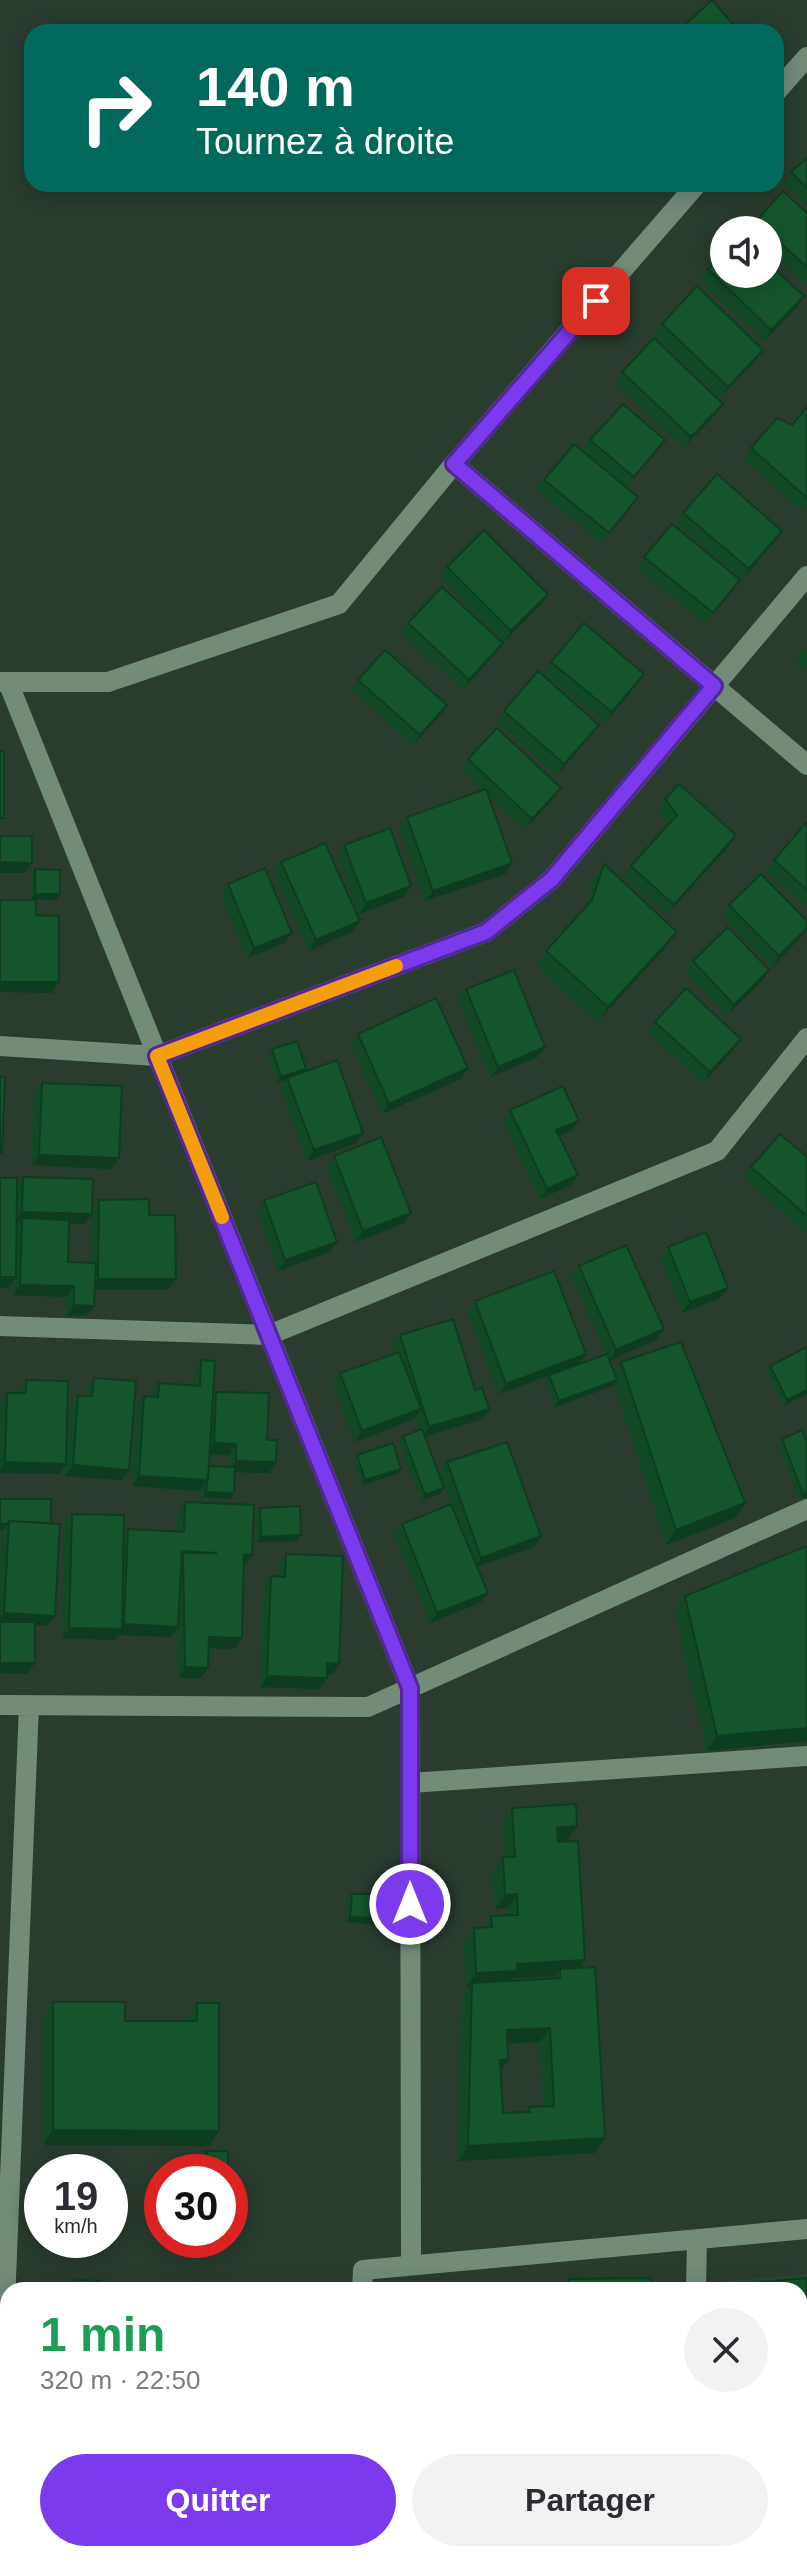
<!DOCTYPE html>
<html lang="fr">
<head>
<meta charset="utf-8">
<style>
  body { margin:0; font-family:Helvetica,sans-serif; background:#f2f2f3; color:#2b2b33; height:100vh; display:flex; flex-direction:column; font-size:30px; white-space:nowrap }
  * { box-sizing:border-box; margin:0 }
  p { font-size:26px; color:#7c7c81 }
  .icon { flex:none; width:44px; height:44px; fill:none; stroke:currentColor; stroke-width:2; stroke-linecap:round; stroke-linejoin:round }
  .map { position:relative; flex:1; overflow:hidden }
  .side { position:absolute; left:0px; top:2282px; width:808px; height:280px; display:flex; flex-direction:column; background:#fff; border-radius:24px 24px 0 0; box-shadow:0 4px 20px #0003 }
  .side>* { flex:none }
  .hud { position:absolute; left:24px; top:24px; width:760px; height:168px; border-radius:24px; box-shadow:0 4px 20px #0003; background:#00695c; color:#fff; overflow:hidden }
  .controls { position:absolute; left:710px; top:216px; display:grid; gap:16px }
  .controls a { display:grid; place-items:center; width:72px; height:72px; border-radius:50%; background:#fff; box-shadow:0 4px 20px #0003; font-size:40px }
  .speed { position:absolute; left:24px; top:2154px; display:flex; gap:16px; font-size:40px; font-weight:700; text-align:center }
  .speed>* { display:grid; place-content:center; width:104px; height:104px; border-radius:50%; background:#fff; box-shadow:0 4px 20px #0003; line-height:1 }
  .speed small { font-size:20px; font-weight:400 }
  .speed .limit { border:12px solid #d22; background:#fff; color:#111 }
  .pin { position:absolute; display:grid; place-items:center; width:68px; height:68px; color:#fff; margin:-34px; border-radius:16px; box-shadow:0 4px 12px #0006 }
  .me { position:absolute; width:88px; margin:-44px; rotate:0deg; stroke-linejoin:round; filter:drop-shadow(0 0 6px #0008) }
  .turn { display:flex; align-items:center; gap:28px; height:168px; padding:0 40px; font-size:36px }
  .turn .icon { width:104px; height:104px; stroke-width:2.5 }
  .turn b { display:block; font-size:56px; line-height:68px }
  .round { display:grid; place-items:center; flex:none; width:84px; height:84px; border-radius:42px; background:#f2f2f3 }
  .headline { display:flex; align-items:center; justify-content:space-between; height:136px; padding:0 40px }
  h1 { font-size:48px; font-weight:600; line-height:60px; color:#1e9e55 }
  .primary-button { display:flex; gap:16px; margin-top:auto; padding:16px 40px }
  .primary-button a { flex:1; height:92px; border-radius:48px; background:#7c3aed; color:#fff; font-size:32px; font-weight:600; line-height:92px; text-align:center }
  .primary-button a+a { background:#f2f2f3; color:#2b2b33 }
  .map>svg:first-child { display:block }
  .built { fill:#2d4634 }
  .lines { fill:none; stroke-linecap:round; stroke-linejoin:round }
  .minor { stroke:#728c78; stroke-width:20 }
  .wall { fill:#114927; fill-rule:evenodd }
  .shaded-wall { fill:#0e3c20 }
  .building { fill:#14552d; stroke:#0e3c20; stroke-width:2; fill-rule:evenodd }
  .route-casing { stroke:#51269a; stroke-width:20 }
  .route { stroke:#7c3aed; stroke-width:14 }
  .slow { stroke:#f59e0b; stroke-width:14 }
</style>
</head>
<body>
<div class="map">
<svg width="807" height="2562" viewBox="0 0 807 2562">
  <rect width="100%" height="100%" fill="#293c2e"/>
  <path class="built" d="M807 2274V2562H732L731 2554H800V2290H706V2283Z"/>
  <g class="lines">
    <path class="minor" d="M776 92 807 57
      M454 464 807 765
      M0 682H108L339 604 454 464 697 184
      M8 682 410 1688 411 2265
      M0 1046 157 1056 486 932 552 879 807 576
      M0 1326 269 1335 717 1151 807 1038
      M0 1705 368 1707 807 1509
      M410 1783 807 1756
      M362 2290 363 2270 807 2229
      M696 2290 697 2239
      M0 2428 29 1705
      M0 2481H8
      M358 2562V2554
      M690 2562V2554"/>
  </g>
  <path class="wall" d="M807 158V205L783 183 791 172Z
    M807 213V285L768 249V230H750L756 221Z
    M708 269 804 296 797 307 764 341 700 280Z
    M662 324 763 350 756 360 720 397 654 335Z
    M622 372 723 404 715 415 683 448 615 383Z
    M807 407V505L802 511 743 459 751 448 792 425Z
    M590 440H665L658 450 626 487 583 451Z
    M544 480 638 497 602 543 537 490Z
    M683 513 782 531 775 541 742 580 676 523Z
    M644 557 740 580 705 624 637 568Z
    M447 567 548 594 541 605 504 642 440 578Z
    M408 623 495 654 462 690 401 633Z
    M807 646V671L795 661Z
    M551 662 644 674 605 723 544 672Z
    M358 680 447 705 440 715 413 745 351 690Z
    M504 711 599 725 591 735 557 775 496 722Z
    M468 759 553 799 524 830 488 795 512 863 505 874 425 901 399 827 407 817 482 790 461 770Z
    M665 799 736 835 729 846 666 915 624 877 631 866 668 825 658 810Z
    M807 824V907L766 871 774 860Z
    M344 845 411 886 404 897 359 914 337 856Z
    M281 862 353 931 309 951 274 873Z
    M604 864 667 946 597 1022 536 966 546 951 584 910 594 878Z
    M35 869 56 900 31 899V875Z
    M228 884 284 943 247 958 220 894Z
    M729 905 803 935 772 967 722 916Z
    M693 961 769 970 762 981 727 1015 685 972Z
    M466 989 545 1047 538 1057 490 1077 458 1000Z
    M655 1022 733 1050 703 1083 648 1032Z
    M358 1034 461 1079 382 1114 351 1045Z
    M272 1049 306 1069 304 1072 363 1133 356 1143 307 1161 280 1088 285 1080 277 1083 268 1055Z
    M42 1083 111 1169 31 1165 34 1093Z
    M510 1110 571 1131 559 1136 570 1186 539 1199 503 1121Z
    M334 1156 404 1223 356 1242 326 1167Z
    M807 1157V1233L743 1178 751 1167Z
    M23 1177 92 1209 99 1200 149 1215 168 1290H95L94 1306 87 1316H67L66 1297 13 1295V1281L8 1288H0V1178L17 1186ZM91 1215V1263L68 1262 69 1224H85Z
    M264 1200 337 1242 330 1252 278 1271 257 1211Z
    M668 1247 720 1298 682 1313 660 1257Z
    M579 1266 656 1340 610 1361 614 1372 621 1362 745 1503 735 1518 666 1545 614 1384 613 1386 555 1407 545 1381 549 1376 499 1394 467 1312 475 1301 579 1364 606 1354 572 1277Z
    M400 1335 475 1390 489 1409 482 1419 425 1437 440 1494 421 1501 399 1441 403 1436 419 1430 415 1417 414 1419 355 1442 333 1384 340 1373 395 1353 392 1345Z
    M807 1347V1394L783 1406 766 1372 770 1366Z
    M201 1360 213 1396 216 1392 267 1440 269 1473 235 1472 234 1493 230 1499 202 1497V1488L200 1491 132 1486 136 1407 144 1396 151 1397V1394L159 1383 193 1386 194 1371ZM209 1454 229 1455V1467L209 1466Z
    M94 1378 129 1470 122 1480 65 1476 71 1406 78 1396H85L86 1388Z
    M26 1380 59 1474 0 1473V1384V1403L7 1393H19V1390Z
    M782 1439 807 1496 800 1499 778 1444Z
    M357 1455 397 1474 362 1485 353 1461Z
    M447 1462 541 1536 534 1547 477 1567 488 1593 480 1603 430 1623 394 1535 402 1524 451 1504 440 1473Z
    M0 1499 51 1523 55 1616 47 1626H35L27 1674 0 1673V1559L2 1532 3 1530Z
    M185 1502 252 1555 244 1566 242 1638 234 1649 209 1648 208 1668 201 1678H178L177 1629 171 1637 118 1635 115 1640 62 1638 64 1524 72 1514 124 1536 128 1529 177 1531 178 1513Z
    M260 1508 301 1535 297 1541 257 1542 256 1513Z
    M807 1546V1741L707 1751 674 1610 685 1596Z
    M286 1554 339 1664 332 1675 327 1674V1678L319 1689 260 1687 263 1587 271 1576 278 1577V1564Z
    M512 1808 577 1826 567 1841 580 1968 605 2138 595 2153 458 2161 462 1997 469 1987 466 1988 464 1943 474 1928H483L491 1916H507V1908L495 1909 492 1872 504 1857 502 1822ZM555 1976 553 1978 510 1981 512 1978ZM540 2042 543 2106 529 2107 526 2112 503 2113 500 2071 508 2044Z
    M352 1894 373 1924 346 1922 348 1899Z
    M53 2002 125 2021H187V2017L197 2003 209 2146 43 2145V2016Z
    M207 2151 228 2172H203V2156Z
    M569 2279 651 2290H562Z
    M77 2280 100 2290H71Z
    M28 2554H143V2562H28Z
    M192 2554H256L255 2562H191Z
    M273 2554H336V2562H272Z
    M387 2554H490V2562H388L394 2554Z
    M536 2554H632L628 2560 596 2559V2557L594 2561 608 2562 536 2561Z"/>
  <path class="shaded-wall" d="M804 296 797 307 764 341 771 330Z
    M763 350 756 360 720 397 728 387Z
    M723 404 715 415 683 448 691 437Z
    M665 440 658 450 626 487 634 477Z
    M782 531 775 541 742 580 749 569Z
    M548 594 541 605 504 642 511 631Z
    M503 643 495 654 462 690 469 680Z
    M644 674 637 684 605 723 612 712Z
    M447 705 440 715 413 745 420 735Z
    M599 725 591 735 557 775 564 764Z
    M561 788 553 799 524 830 532 819Z
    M736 835 729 846 666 915 674 905Z
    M0 862 32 863 25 873H0Z
    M512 863 505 874 425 901 433 891Z
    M411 886 404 897 359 914 366 903Z
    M35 894H60L56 900 31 899Z
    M360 921 353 931 309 951 316 940Z
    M807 928 803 935 772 967 779 956Z
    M677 932 667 946 597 1022 608 1007Z
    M292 933 284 943 247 958 254 948Z
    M769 970 762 981 727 1015 734 1005Z
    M0 982H59L52 993 0 992Z
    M741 1039 733 1050 703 1083 710 1072Z
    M545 1047 538 1057 490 1077 498 1067Z
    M468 1068 461 1079 382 1114 389 1104Z
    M306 1069 302 1074 287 1078 285 1080 277 1083 281 1077Z
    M579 1121 571 1131 549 1141 556 1130Z
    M363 1133 356 1143 307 1161 314 1150Z
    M39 1155 119 1158 111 1169 31 1165Z
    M578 1175 570 1186 539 1199 547 1189Z
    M22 1212 92 1214 85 1224 22 1223V1218L19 1222H15Z
    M411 1213 404 1223 356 1242 363 1231Z
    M337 1242 330 1252 278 1271 285 1260Z
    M0 1277H16L8 1288H0Z
    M98 1279H176L168 1290H91Z
    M20 1285 74 1286 66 1297 13 1295Z
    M728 1288 720 1298 682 1313 690 1302Z
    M74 1305 94 1306 87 1316H67Z
    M664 1329 656 1340 609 1361 616 1350Z
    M586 1354 579 1364 499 1394 506 1384Z
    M617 1380 613 1386 555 1407 559 1401Z
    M807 1390V1394L783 1406 787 1400Z
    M421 1409 414 1419 355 1442 362 1431Z
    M489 1409 482 1419 421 1438 429 1427Z
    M214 1443 236 1444 229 1455 206 1454Z
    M236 1461 276 1462 269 1473 229 1472Z
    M5 1462 66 1464 59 1474 0 1473V1470Z
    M73 1465 129 1470 122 1480 65 1476Z
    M401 1469 397 1474 362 1485 365 1480Z
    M139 1476 208 1480 200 1491 132 1486Z
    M444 1488 440 1494 421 1501 425 1495Z
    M206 1492 234 1493 230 1499 202 1497Z
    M807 1492V1496L800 1499 803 1494Z
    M745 1503 735 1518 666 1545 676 1530Z
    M0 1524H7L3 1530 0 1529Z
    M301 1535 297 1541 257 1542 261 1537Z
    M541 1536 534 1547 473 1568 481 1558Z
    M244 1555H252L244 1566Z
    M488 1593 480 1603 430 1623 437 1613Z
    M4 1613 55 1616 47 1626 0 1624V1618Z
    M124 1624 178 1627 171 1637 118 1635 115 1640 62 1638 69 1628 121 1629Z
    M209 1637 242 1638 234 1649 202 1648Z
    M0 1663H35L27 1674 0 1673Z
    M327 1663 339 1664 332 1675 320 1674Z
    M185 1667 208 1668 201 1678H178Z
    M267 1676 327 1678 319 1689 260 1687Z
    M807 1728V1741L707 1751 717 1736Z
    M577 1826 567 1841 547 1842 557 1828Z
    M517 1894 507 1908 495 1909 505 1895Z
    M350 1917 377 1918 373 1924 346 1922Z
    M585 1960 575 1975 560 1969 555 1976 512 1978 507 1985 472 1983 469 1987 466 1988 476 1973 517 1964Z
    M550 2028 540 2042 497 2044 507 2030Z
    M500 2060H508L498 2074Z
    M53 2130 219 2131 209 2146 43 2145Z
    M605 2138 595 2153 458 2161 468 2146Z
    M807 2340V2354H800V2341Z
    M541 2554H598L593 2562 536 2561Z
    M600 2554H632L628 2560 596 2559Z"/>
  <path class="building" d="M712 0 740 32H677Z
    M776 72 783 79 776 85Z
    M807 158V188L791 172Z
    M783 191 807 213V267L768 232V230H766L756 221Z
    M724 255V274H768V263L804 296 771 330 708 269Z
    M697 286 763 350 728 387 662 324Z
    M654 338 723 404 691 437 622 372Z
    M623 404 665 440 634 477 590 440Z
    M807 407V498L751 448 777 418 792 425Z
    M574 444 638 497 609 533 544 480Z
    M717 474 782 531 749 569 683 513Z
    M672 524 740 580 713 613 644 557Z
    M484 530 548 594 511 631 447 567Z
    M442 587 503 643 469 680 408 623Z
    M584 623 644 674 612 712 551 662Z
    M385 650 447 705 420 735 358 680Z
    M538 671 599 725 564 764 504 711Z
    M497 728 561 788 532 819 468 759Z
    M0 751H4V818H0Z
    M679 784 736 835 674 905 631 866 677 815 665 799Z
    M486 789 512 863 433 891 407 817Z
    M806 823 807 824V890L774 860Z
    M390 828 411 886 366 903 344 845Z
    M0 836H32V863L0 862Z
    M325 843 360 921 316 940 281 862Z
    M604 864 677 932 608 1007 546 951 592 900Z
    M265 868 292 933 254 948 228 884Z
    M35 869 60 870V894H35Z
    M761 874 807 921V928L779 956 729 905Z
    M0 900H36V915L59 916V982H0Z
    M728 927 769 970 734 1005 693 961Z
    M514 970 545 1047 498 1067 466 989Z
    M686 988 741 1039 710 1072 655 1022Z
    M436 998 468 1068 389 1104 358 1034Z
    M297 1041 306 1069 281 1077 272 1049Z
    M337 1060 363 1133 314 1150 287 1078Z
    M0 1077H5L2 1153H0Z
    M42 1083 122 1086 119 1158 39 1155Z
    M563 1086 579 1121 556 1130 578 1175 547 1189 510 1110Z
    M780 1134 807 1157V1216L751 1167Z
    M381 1137 411 1213 363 1231 334 1156Z
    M23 1177 93 1179 92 1214 22 1212Z
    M0 1178H17L16 1277H0Z
    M316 1182 337 1242 285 1260 264 1200Z
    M149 1199V1215H175L176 1279H98L99 1200Z
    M22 1218 69 1220 68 1262 96 1263 94 1306 74 1305V1286L20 1285Z
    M706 1232 728 1288 690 1302 668 1247Z
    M626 1245 664 1329 616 1350 579 1266Z
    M554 1271 586 1354 506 1384 475 1301Z
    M453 1319 475 1390 482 1388 489 1409 429 1427 400 1335Z
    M681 1342 745 1503 676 1530 621 1362Z
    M807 1347V1390L787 1400 770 1366Z
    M399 1352 421 1409 362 1431 340 1373Z
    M607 1354 617 1380 559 1401 549 1375Z
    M201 1360 215 1361 208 1480 139 1476 144 1396 158 1397 159 1383 200 1386Z
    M94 1378 136 1381 129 1470 73 1465 78 1396H92Z
    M26 1380 68 1381 66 1464 5 1462 7 1393H26Z
    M216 1392 269 1393 267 1440H277L276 1462 236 1461V1444L214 1443Z
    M422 1429 444 1488 425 1495 403 1436Z
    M802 1430 807 1443V1492L803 1494 782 1439Z
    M507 1442 541 1536 481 1558 447 1462Z
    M393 1443 401 1469 365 1480 357 1455Z
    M209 1466 235 1467 234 1493 206 1492Z
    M0 1499H51V1523L9 1521 7 1524H0Z
    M185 1502 254 1505 252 1555H244L242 1638 209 1637 208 1668 185 1667 183 1553H217L182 1551 178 1627 124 1624 128 1529 184 1532Z
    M451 1504 488 1593 437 1613 402 1524Z
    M300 1506 301 1535 261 1537 260 1508Z
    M72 1514 124 1515 122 1629 69 1628Z
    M9 1521 60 1524 55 1616 4 1613Z
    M807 1546V1728L717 1736 685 1596Z
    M286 1554 343 1556 339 1664 327 1663V1678L267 1676 271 1576 285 1577Z
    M0 1622H35V1663H0Z
    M576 1804 577 1826 557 1828 558 1842 578 1841 585 1960 517 1964V1971L476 1973 474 1928 492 1927 491 1916 518 1915 517 1894 505 1895 503 1857H515L512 1808Z
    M352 1894H378L377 1918 350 1917Z
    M595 1967 605 2138 468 2146 472 1983 560 1978V1969ZM550 2028 554 2106 529 2107 530 2112 503 2113 500 2060H508L507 2030Z
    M53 2002H125V2021H197V2003H219V2131L53 2130Z
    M207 2151H228V2172H207Z
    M651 2278V2290H569V2279Z
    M807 2278V2340L800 2341V2290H749V2283Z
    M77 2280 100 2281V2290H77Z
    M394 2288 482 2289V2290H394Z
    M38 2554H143V2562H38Z
    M199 2554H256L255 2562H199Z
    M280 2554H336V2562H280Z
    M394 2554 432 2555V2562H394Z
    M434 2555H490V2562H434Z
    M552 2560 608 2561V2562H552Z"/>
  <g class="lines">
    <defs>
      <path id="route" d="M410 1904V1688L157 1056 486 932 552 879 714 686 454 464 596 301"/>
    </defs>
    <use href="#route" class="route-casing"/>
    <use href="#route" class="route"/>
    <path class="slow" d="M222 1217 157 1056 396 966"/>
  </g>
</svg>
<div class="controls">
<a><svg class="icon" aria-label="sound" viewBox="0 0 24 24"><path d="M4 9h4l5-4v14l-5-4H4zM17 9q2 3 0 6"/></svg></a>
</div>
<div class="speed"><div>19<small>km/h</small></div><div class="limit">30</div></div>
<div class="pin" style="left:596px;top:301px;background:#d93025"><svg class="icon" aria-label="arrive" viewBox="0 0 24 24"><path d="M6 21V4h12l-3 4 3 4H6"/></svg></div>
<svg class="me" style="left:410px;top:1904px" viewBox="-20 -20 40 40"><circle r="17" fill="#7c3aed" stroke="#fff" stroke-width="3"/><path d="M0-11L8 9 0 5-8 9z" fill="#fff"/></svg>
<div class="hud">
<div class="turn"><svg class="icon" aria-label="right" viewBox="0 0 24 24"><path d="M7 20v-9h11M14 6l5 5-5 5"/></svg><div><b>140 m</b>Tournez à droite</div></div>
</div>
<section class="side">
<div class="headline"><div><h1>1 min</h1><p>320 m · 22:50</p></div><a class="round"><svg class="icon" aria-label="close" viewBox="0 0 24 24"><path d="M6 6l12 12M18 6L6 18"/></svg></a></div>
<div class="primary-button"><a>Quitter</a><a>Partager</a></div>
</section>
</div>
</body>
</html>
